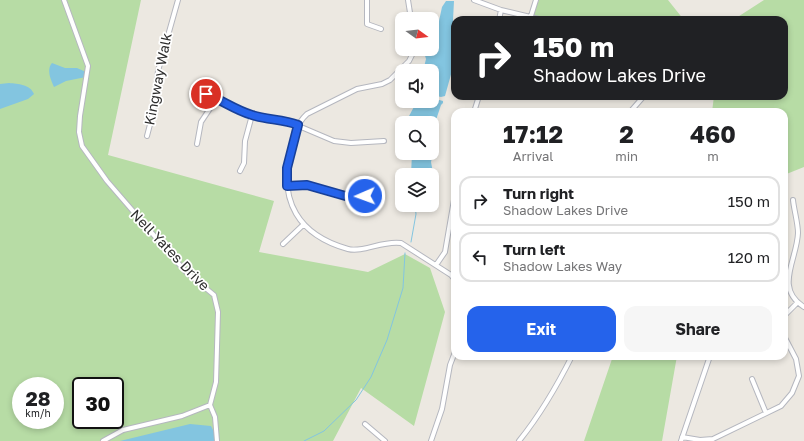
<!DOCTYPE html>
<html lang="en">
<head>
<meta charset="utf-8">
<style>
  body { margin:0; font-family:"Golos Text",sans-serif; background:#f6f6f6; color:#202124; height:100vh; display:flex; flex-direction:column; font-size:15px; white-space:nowrap }
  * { box-sizing:border-box; margin:0 }
  p { font-size:13px; color:#757577 }
  .icon { flex:none; width:22px; height:22px; fill:none; stroke:currentColor; stroke-width:2; stroke-linecap:round; stroke-linejoin:round }
  .map { position:relative; flex:1; overflow:hidden }
  .drawer { position:absolute; left:451px; top:108px; width:337px; height:252px; display:flex; flex-direction:column; background:#fff; border-radius:12px; box-shadow:0 2px 6px #0003 }
  .drawer>* { flex:none }
  .guide { position:absolute; left:451px; top:16px; width:337px; height:84px; border-radius:12px; box-shadow:0 2px 6px #0003; background:#202124; color:#fff; overflow:hidden }
  .needle { width:26px; rotate:105deg }
  .fabs { position:absolute; left:395px; top:12px; display:grid; gap:8px }
  .fabs a { display:grid; place-items:center; width:44px; height:44px; border-radius:8px; background:#fff; box-shadow:0 2px 6px #0003; font-size:20px }
  .speed { position:absolute; left:12px; top:377px; display:flex; gap:8px; font-size:20px; font-weight:700; text-align:center }
  .speed>* { display:grid; place-content:center; width:52px; height:52px; border-radius:50%; background:#fff; box-shadow:0 2px 6px #0003; line-height:1 }
  .speed small { font-size:10px; font-weight:400 }
  .speed .limit { border:2px solid #111; border-radius:6px; background:#fff; color:#111 }
  .pin { position:absolute; display:grid; place-items:center; width:34px; height:34px; color:#fff; margin:-17px; border:2px solid #fff; border-radius:50%; box-shadow:0 1px 4px #0007 }
  .me { position:absolute; width:44px; margin:-22px; rotate:268deg; stroke-linejoin:round; filter:drop-shadow(0 0 3px #0008) }
  .turn { display:flex; align-items:center; gap:14px; height:84px; padding:0 16px; font-size:18px }
  .turn .icon { width:52px; height:52px; stroke-width:2.5 }
  .turn b { display:block; font-size:28px; line-height:34px }
  .eta { display:flex; justify-content:space-evenly; align-items:center; height:68px; text-align:center }
  .eta b { font-size:24px; font-weight:700; line-height:28px }
  .primary-button { display:flex; gap:8px; margin-top:auto; padding:8px 16px }
  .primary-button a { flex:1; height:46px; border-radius:12px; background:#2563eb; color:#fff; font-size:16px; font-weight:700; line-height:46px; text-align:center }
  .primary-button a+a { background:#f6f6f6; color:#202124 }
  ul { padding:0; list-style:none }
  li { display:flex; align-items:center; gap:12px; height:50px; margin:0 8px 6px; padding:0 8px; border:2px solid #e0e0e0; border-radius:12px }
  li div { flex:1 }
  li b { display:block; font-size:15px }
  li em { font-style:normal }
  .map>svg:first-child { display:block }
  .green { fill:#b7dca5; fill-rule:evenodd }
  .water { fill:#83c5e0 }
  .lines { fill:none; stroke-linecap:round; stroke-linejoin:round }
  .stream { stroke:#83c5e0; stroke-width:1 }
  .minor-casing { stroke:#b5b7bf; stroke-width:6 }
  .minor { stroke:#fff; stroke-width:4 }
  .route-casing { stroke:#184099; stroke-width:10 }
  .route { stroke:#2563eb; stroke-width:7 }
  .labels { text-anchor:middle; stroke-width:3.5; stroke-linejoin:round; paint-order:stroke }
  .street-label { font-size:14px; fill:#2d2d2d; stroke:#fff }
</style>
</head>
<body>
<div class="map">
<svg width="804" height="441" viewBox="0 0 804 441">
  <rect width="100%" height="100%" fill="#ece8e1"/>
  <path class="green" d="M0 0H141L108 155 274 201 259 252 368 272 405 254 430 268 445 312 414 426 361 388 333 441H0ZM21 386H55V420H21ZM81 386H115V420H81Z
    M539 0H668L684 20H538L531 18Z
    M764 0H804V167L784 175V112H712L714 96H784V20H733Z
    M613 356H677L662 441H584Z"/>
  <path class="water" d="M446 1H454L453 20 455 31V60L445 96 441 97 432 95V71H423L426 59 423 49H432V31L439 21 442 7Z
    M52 63 65 68H77L86 72V77L66 81 54 87C51 80 46 70 52 63Z
    M9 83C18 84 30 84 34 94L28 99 0 109V84Z
    M432 98 443 101V103L441 105 434 126 436 141 431 162 437 194 432 203V175H411L412 153H432V123H411L408 118 417 101H432Z
    M190 424 211 426 214 432 215 441H120Z"/>
  <g class="lines">
    <path class="stream" d="M434 98 435 96
      M411 242 416 214 415 205
      M304 441 324 431 356 400 371 377 387 340 403 288 405 253"/>
    <defs>
      <path id="minor" d="M64 0 88 66 80 116 79 132 82 146 107 181 164 247 186 272 214 295 218 312 216 382 210 405 182 416 123 430 103 441
        M367 0V24L381 29
        M408 0 411 19
        M474 0 501 10 543 20
        M531 16 536 0
        M499 20 501 10
        M415 49 409 61 390 80 382 84 357 89 307 114C296 124 293 138 290 152 279 201 298 235 348 249 363 253 383 240 401 243L451 275 455 280
        M206 94 223 101 238 110 264 119 287 121 334 141 351 143 384 141
        M474 112 479 96
        M630 112 644 96
        M147 136 153 113 158 71 178 0
        M197 144 201 122 217 98
        M240 171 244 163 245 141 252 115
        M287 186 307 185 349 197 373 194
        M793 200C794 210 798 223 798 233 797 260 774 288 804 307
        M283 244 303 225
        M436 265 445 252 455 194
        M784 316 797 303
        M752 379 766 413
        M210 405 215 417 217 441
        M365 424 385 441
        M682 437 700 440 713 439 781 406 792 393 799 376 796 359 784 336
        M431 441 442 409 450 365 455 352
        M519 441C540 415 557 386 572 356
        M681 441 710 356"/>
    </defs>
    <use href="#minor" class="minor-casing"/>
    <use href="#minor" class="minor"/>
  </g>
  <g class="lines">
    <defs>
      <path id="route" d="M206 94C222 100 235 110 252 115 267 120 283 119 298 125L287 168V186L307 185 349 197 365 196"/>
    </defs>
    <use href="#route" class="route-casing"/>
    <use href="#route" class="route"/>
  </g>
  <g class="labels">
    <g class="street-label">
      <text transform="translate(158 79) rotate(-79)" y="5">Kingway Walk</text>
      <text transform="translate(170 250) rotate(46)" y="5">Nell Yates Drive</text>
    </g>
  </g>
</svg>
<div class="fabs">
<a><svg class="needle" viewBox="-14 -14 28 28"><path d="M0-13l5 13h-10z" fill="#e53935"/><path d="M0 13l5-13h-10z" fill="#757577"/></svg></a>
<a><svg class="icon" aria-label="sound" viewBox="0 0 24 24"><path d="M4 9h4l5-4v14l-5-4H4zM17 9q2 3 0 6"/></svg></a>
<a><svg class="icon" aria-label="search" viewBox="0 0 24 24"><circle cx="10" cy="10" r="6"/><path d="M15 15l6 6"/></svg></a>
<a><svg class="icon" aria-label="layers" viewBox="0 0 24 24"><path d="M12 4l9 5-9 5-9-5zM3 14l9 5 9-5"/></svg></a>
</div>
<div class="speed"><div>28<small>km/h</small></div><div class="limit">30</div></div>
<div class="pin" style="left:206px;top:94px;background:#d93025"><svg class="icon" aria-label="arrive" viewBox="0 0 24 24"><path d="M6 21V4h12l-3 4 3 4H6"/></svg></div>
<svg class="me" style="left:365px;top:196px" viewBox="-20 -20 40 40"><circle r="17" fill="#2563eb" stroke="#fff" stroke-width="3"/><path d="M0-11L8 9 0 5-8 9z" fill="#fff"/></svg>
<div class="guide">
<div class="turn"><svg class="icon" aria-label="right" viewBox="0 0 24 24"><path d="M7 20v-9h11M14 6l5 5-5 5"/></svg><div><b>150 m</b>Shadow Lakes Drive</div></div>
</div>
<section class="drawer">
<div class="eta">
<div><b>17:12</b><p>Arrival</p></div>
<div><b>2</b><p>min</p></div>
<div><b>460</b><p>m</p></div>
</div>
<ul>
<li><svg class="icon" aria-label="right" viewBox="0 0 24 24"><path d="M7 20v-9h11M14 6l5 5-5 5"/></svg><div><b>Turn right</b><p>Shadow Lakes Drive</p></div><em>150 m</em></li>
<li><svg class="icon" aria-label="left" viewBox="0 0 24 24"><path d="M17 20v-9H6M10 6l-5 5 5 5"/></svg><div><b>Turn left</b><p>Shadow Lakes Way</p></div><em>120 m</em></li>
</ul>
<div class="primary-button"><a>Exit</a><a>Share</a></div>
</section>
</div>
</body>
</html>
